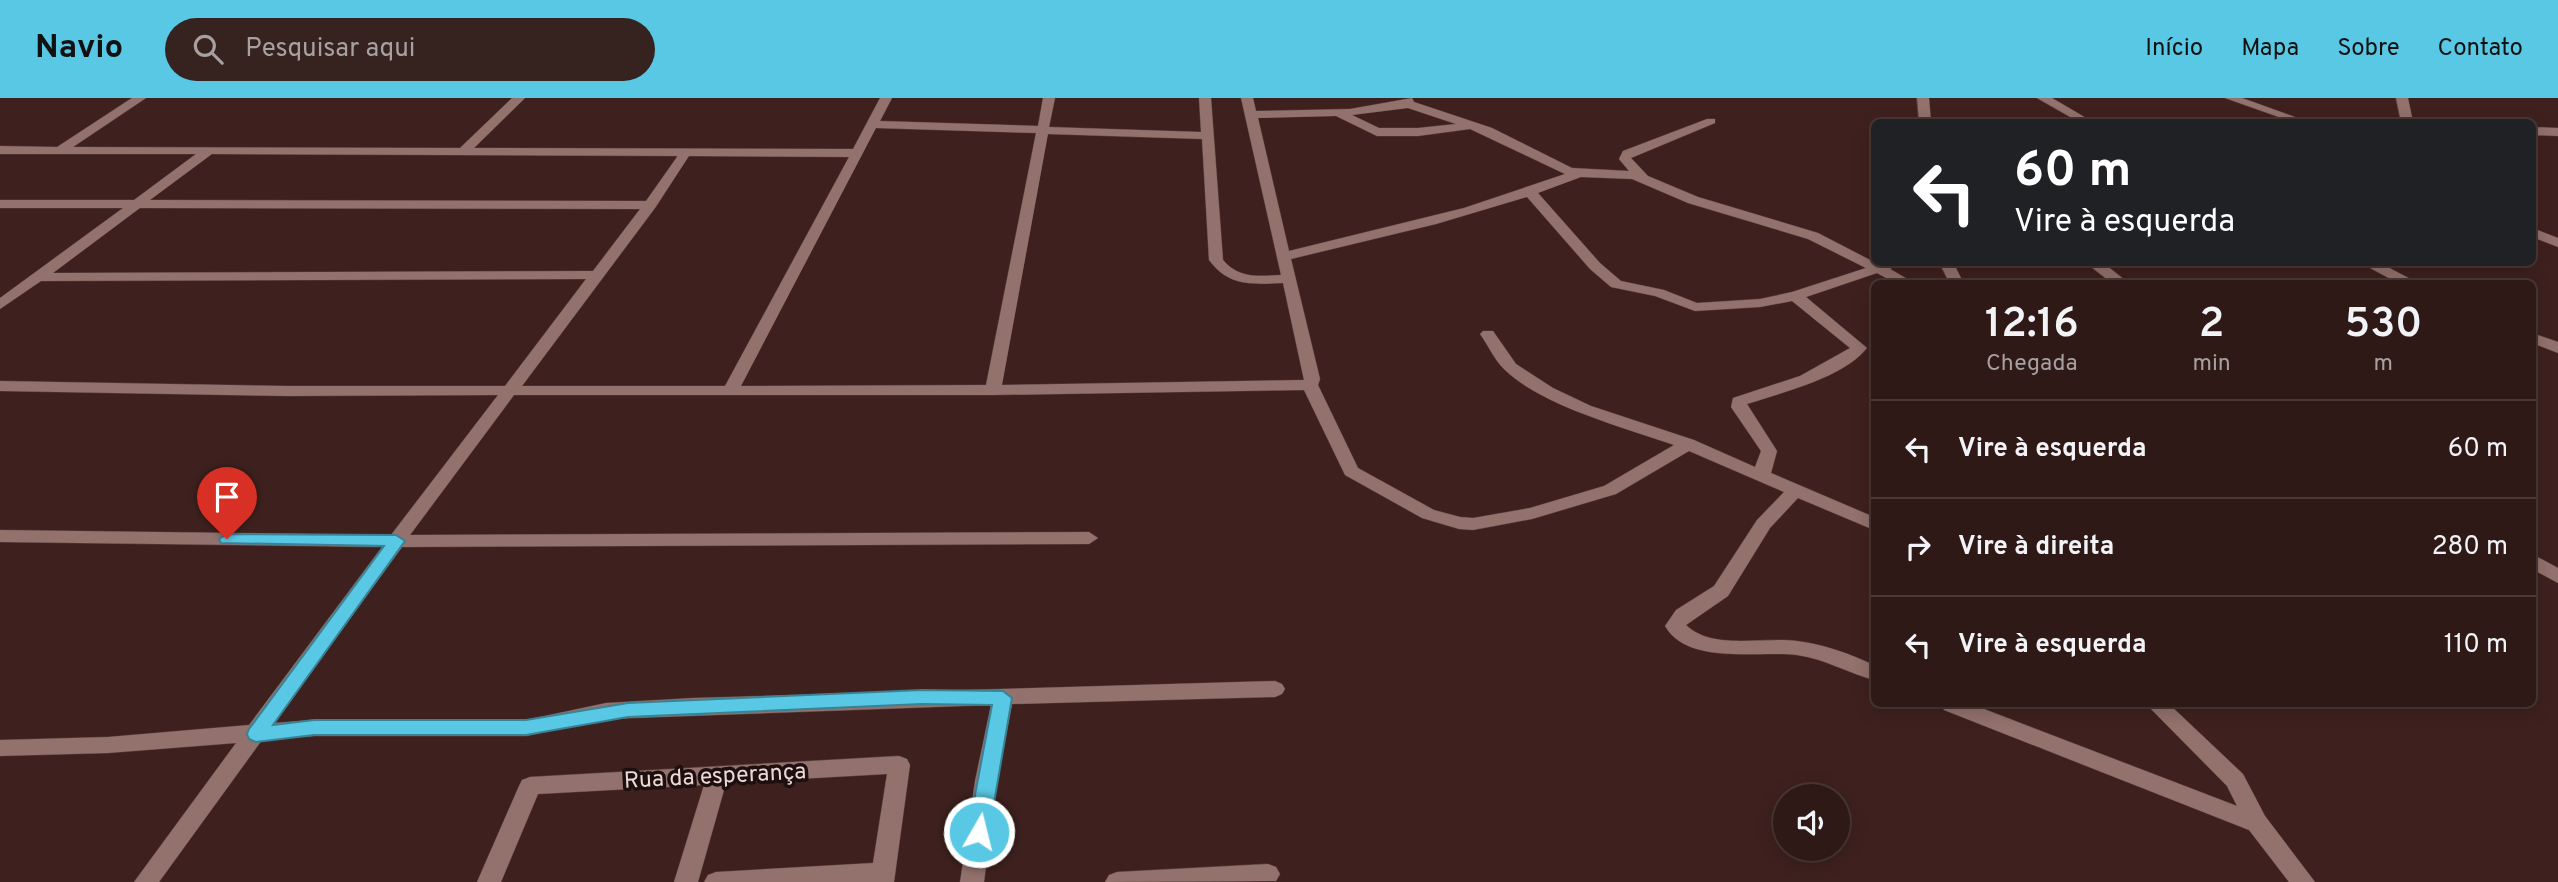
<!DOCTYPE html>
<html lang="pt">
<head>
<meta charset="utf-8">
<style>
  body { margin:0; font-family:Overpass,sans-serif; background:#36221f; color:#f1f3f6; height:100vh; display:flex; flex-direction:column; font-size:26px; white-space:nowrap }
  * { box-sizing:border-box; margin:0 }
  p { font-size:23px; color:#a7a0a1 }
  .icon { flex:none; width:38px; height:38px; fill:none; stroke:currentColor; stroke-width:2; stroke-linecap:round; stroke-linejoin:round }
  .map { position:relative; flex:1; overflow:hidden }
  .drawer { position:absolute; left:1871px; top:182px; width:665px; height:427px; display:flex; flex-direction:column; background:#2e1916; border-radius:10px; box-shadow:0 4px 18px #0003,0 0 0 2px #493835 }
  .drawer>* { flex:none }
  .top-card { position:absolute; left:1871px; top:21px; width:665px; height:147px; border-radius:10px; box-shadow:0 4px 18px #0003,0 0 0 2px #493835; background:#202124; color:#fff; overflow:hidden }
  .controls { position:absolute; left:1773px; top:686px; display:grid; gap:14px }
  .controls a { display:grid; place-items:center; width:77px; height:77px; border-radius:50%; background:#2e1916; box-shadow:0 4px 18px #0003,0 0 0 2px #493835; font-size:35px }
  .pin { position:absolute; display:grid; place-items:center; width:60px; height:60px; color:#fff; margin:-72px -30px; border-radius:50% 50% 50% 0; rotate:-45deg; box-shadow:0 0 7px #0007 }
  .pin .icon { rotate:45deg }
  .me { position:absolute; width:77px; margin:-38px; rotate:8deg; stroke-linejoin:round; filter:drop-shadow(0 0 5px #0008) }
  .turn { display:flex; align-items:center; gap:24px; height:147px; padding:0 28px; font-size:32px }
  .turn .icon { width:91px; height:91px; stroke-width:2.5 }
  .turn b { display:block; font-size:49px; line-height:60px }
  .eta { display:flex; justify-content:space-evenly; align-items:center; height:119px; text-align:center }
  .eta b { font-size:42px; font-weight:600; line-height:49px }
  ul { padding:0; list-style:none }
  li { display:flex; align-items:center; gap:21px; height:98px; padding:0 28px; border-top:2px solid #493835 }
  li div { flex:1 }
  li b { display:block; font-size:26px }
  li em { font-style:normal }
  header { display:flex; align-items:center; gap:42px; box-sizing:border-box; height:98px; padding:0 35px; background:#59c8e4; color:#111 }
  header strong { font-size:33px }
  nav { display:flex; gap:38px; margin-inline-start:auto; font-size:24px }
  .search { width:490px; height:63px; background:#36221f; display:flex; align-items:center; gap:18px; box-sizing:border-box; padding:0 24px; border-radius:38px; color:#a7a0a1; font-size:26px }
  .map>svg:first-child { display:block }
  .lines { fill:none; stroke-linecap:round; stroke-linejoin:round }
  .minor-casing { stroke:#57403d; stroke-width:1 }
  .minor { fill:#93716c; fill-rule:evenodd }
  .route { fill:#59c8e4; stroke:#3a8294; stroke-width:2 }
  .labels { text-anchor:middle; stroke-width:7; stroke-linejoin:round; paint-order:stroke }
  .near-street-label { font-size:23px; fill:#ecd8d5; stroke:#1c0f0d }
</style>
</head>
<body>
<header>
<strong>Navio</strong>
<div class="search"><svg class="icon" aria-label="search" viewBox="0 0 24 24"><circle cx="10" cy="10" r="6"/><path d="M15 15l6 6"/></svg>Pesquisar aqui</div>
<nav><a>Início</a><a>Mapa</a><a>Sobre</a><a>Contato</a></nav>
</header>
<div class="map">
<svg width="2558" height="784" viewBox="0 0 2558 784">
  <rect width="100%" height="100%" fill="#3e211e"/>
  <g class="lines">
    <defs>
      <path id="minor" d="M132 0H146L73 49 460 50 512 0H525L474 50 853 51 880 0H892L880 23 1038 28 1043 0H1055L1049 29 1201 34 1199 0H1211L1223 162C1239 181 1258 178 1281 177L1241 0H1253L1256 13 1350 11 1412 0 1414 4 1492 30 1572 70 1629 73 1619 61 1623 53 1707 21H1715V25L1631 60 1648 78 1698 99 1818 135 1874 164H1904L1890 171 1916 186H1897L1877 175 1806 199 1867 250C1843 280 1783 294 1747 306L1777 353 1771 375 1874 419V432L1798 400 1770 430 1728 498 1686 527C1713 553 1763 538 1797 543 1823 546 1850 556 1874 567V582C1848 575 1825 561 1797 557 1759 552 1688 568 1665 528L1676 512 1714 488 1757 422 1784 394 1689 353 1616 396 1532 421 1473 432 1459 431 1422 420 1345 377 1304 292 993 297H514L410 437 1089 434 1098 440 1089 446 402 449 274 625 314 622H526L606 605 693 600 1275 583 1282 586 1285 591 1282 596 1275 599 1012 606 997 683 984 784H960L975 683 991 607 606 621 526 638H314L262 642 159 784H134L236 645 108 655 0 658V642L108 639 249 627 382 449 0 444V432L391 437 498 297 287 298 0 293V283L287 288H505L586 181 41 183 0 211V200L123 110H0V102H134L196 56H0V48L57 49ZM1408 10 1456 26 1418 30H1379L1352 17ZM1336 18 1377 38H1418L1470 31 1565 76 1464 110 1289 153 1258 20ZM876 30 1036 35 986 287 741 288ZM1048 36 1202 41 1209 162C1229 189 1252 186 1283 185L1304 282 1002 287ZM212 56 677 58V59L646 103 150 102ZM689 58 849 59 725 288H522L655 110ZM1581 79 1632 81 1688 105 1808 141 1866 170 1792 194 1760 201 1697 205 1664 192 1621 183 1600 165 1538 95ZM1527 99 1590 171 1611 189 1655 198 1695 213 1760 209 1792 203 1850 250 1800 278 1733 300 1731 309 1761 353 1755 369 1694 342 1591 308 1553 290 1516 266 1493 233H1483L1480 236C1488 247 1495 263 1505 272 1542 308 1626 330 1674 347L1604 388 1530 410 1473 420 1460 419 1434 412 1358 370 1318 287 1320 281 1291 161 1436 126ZM140 110 640 111 593 173 53 175Z
        M1917 0H1929L1931 24H1919Z
        M2037 0H2052L2093 24H2079Z
        M2225 0H2242L2309 24H2293Z
        M2396 0H2408L2413 24H2401Z
        M2532 29 2558 30V38L2532 37Z
        M2532 130 2558 140V149L2532 139Z
        M1939 164H1953L1964 186H1950Z
        M2085 164H2102L2130 186H2113Z
        M2359 164H2378L2420 186H2400Z
        M2532 235 2558 244V255L2532 245Z
        M2532 456 2558 470V485L2532 471Z
        M1941 606H1971L2237 708 2227 688 2146 606H2169L2243 676 2265 718 2315 784H2289L2249 732 1944 612Z
        M899 658 907 661 910 667 894 784H704L708 777 716 774 873 765 887 676 726 685 698 784H674L704 687 538 696 501 784H477L519 688 522 682 530 679Z
        M1268 766 1276 769 1280 776 1276 783 1105 784 1109 777 1117 774Z"/>
    </defs>
    <use href="#minor" class="minor-casing"/>
    <use href="#minor" class="minor"/>
  </g>
  <path class="route" d="M227 436 396 437 405 443 273 627 314 622H526L628 605 922 592 1003 593 1012 600 989 734 986 740 979 742 971 740 968 734 992 607 922 606 628 619 526 637H314L256 644 249 641 247 636 249 631 384 448 221 445 219 441Z"/>
  <g class="labels">
    <g class="near-street-label">
      <text transform="translate(715 677) rotate(-3)" y="8">Rua da esperança</text>
    </g>
  </g>
</svg>
<div class="controls">
<a><svg class="icon" aria-label="sound" viewBox="0 0 24 24"><path d="M4 9h4l5-4v14l-5-4H4zM17 9q2 3 0 6"/></svg></a>
</div>
<div class="pin" style="left:227px;top:441px;background:#d93025"><svg class="icon" aria-label="arrive" viewBox="0 0 24 24"><path d="M6 21V4h12l-3 4 3 4H6"/></svg></div>
<svg class="me" style="left:979px;top:734px" viewBox="-20 -20 40 40"><circle r="17" fill="#59c8e4" stroke="#fff" stroke-width="3"/><path d="M0-11L8 9 0 5-8 9z" fill="#fff"/></svg>
<div class="top-card">
<div class="turn"><svg class="icon" aria-label="left" viewBox="0 0 24 24"><path d="M17 20v-9H6M10 6l-5 5 5 5"/></svg><div><b>60 m</b>Vire à esquerda</div></div>
</div>
<section class="drawer">
<div class="eta">
<div><b>12:16</b><p>Chegada</p></div>
<div><b>2</b><p>min</p></div>
<div><b>530</b><p>m</p></div>
</div>
<ul>
<li><svg class="icon" aria-label="left" viewBox="0 0 24 24"><path d="M17 20v-9H6M10 6l-5 5 5 5"/></svg><div><b>Vire à esquerda</b></div><em>60 m</em></li>
<li><svg class="icon" aria-label="right" viewBox="0 0 24 24"><path d="M7 20v-9h11M14 6l5 5-5 5"/></svg><div><b>Vire à direita</b></div><em>280 m</em></li>
<li><svg class="icon" aria-label="left" viewBox="0 0 24 24"><path d="M17 20v-9H6M10 6l-5 5 5 5"/></svg><div><b>Vire à esquerda</b></div><em>110 m</em></li>
</ul>
</section>
</div>
</body>
</html>
